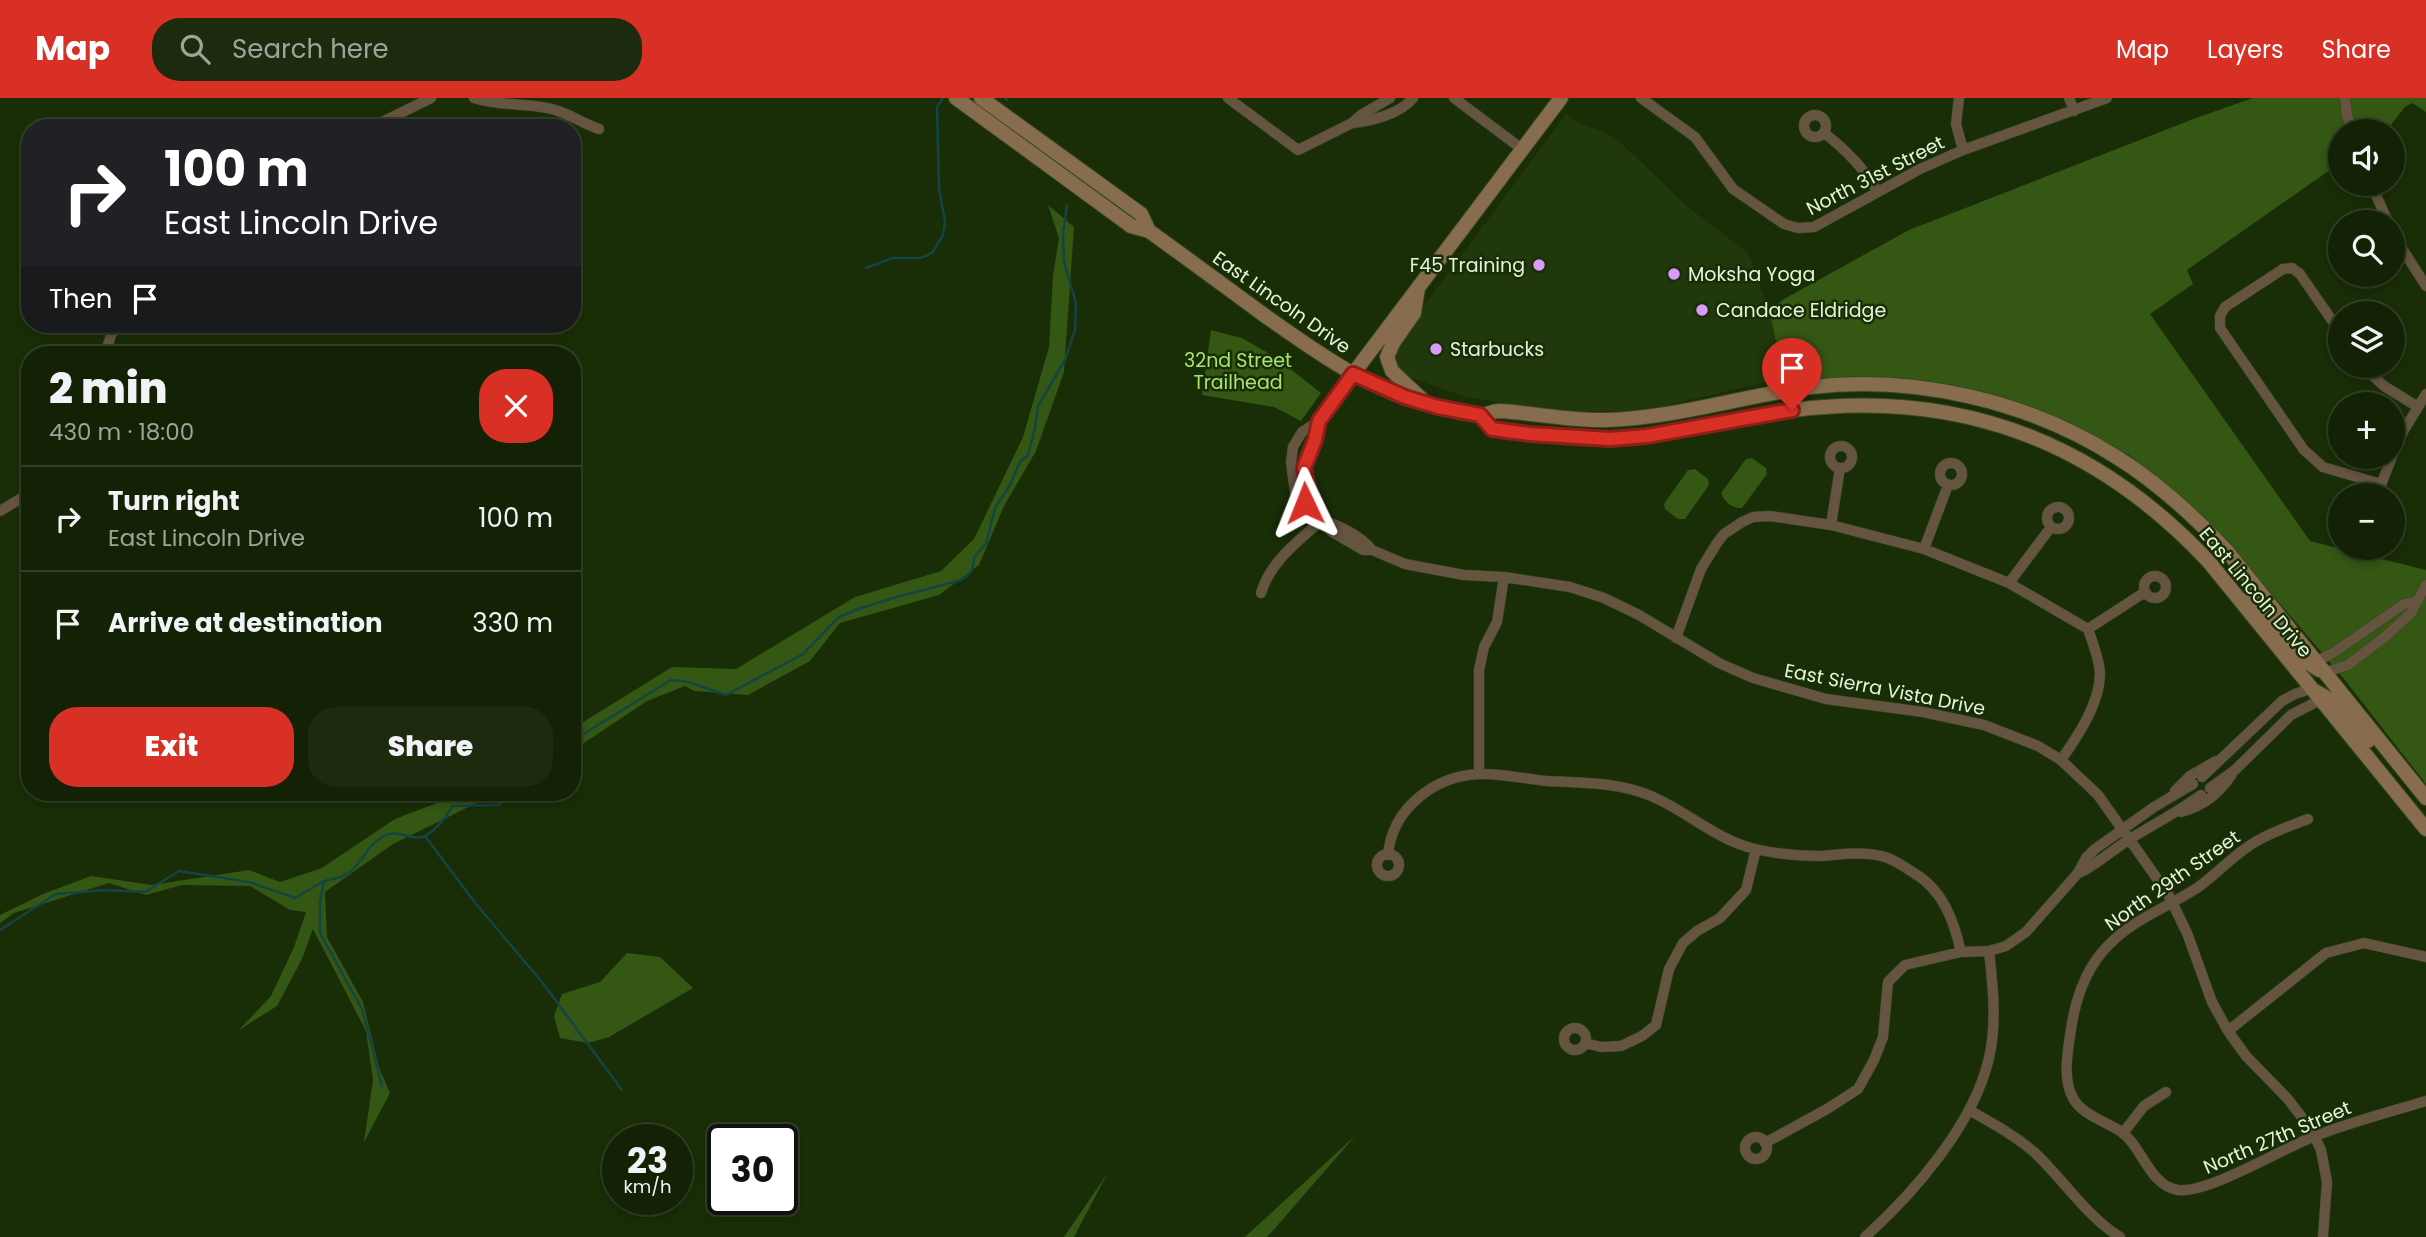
<!DOCTYPE html>
<html lang="en">
<head>
<meta charset="utf-8">
<style>
  body { margin:0; font-family:Poppins,sans-serif; background:#1c2a0e; color:#f1f3f6; height:100vh; display:flex; flex-direction:column; font-size:26px; white-space:nowrap }
  * { box-sizing:border-box; margin:0 }
  p { font-size:23px; color:#9da49a }
  .icon { flex:none; width:38px; height:38px; fill:none; stroke:currentColor; stroke-width:2; stroke-linecap:round; stroke-linejoin:round }
  .map { position:relative; flex:1; overflow:hidden }
  .side { position:absolute; left:21px; top:248px; width:560px; height:455px; display:flex; flex-direction:column; background:#132204; border-radius:28px; box-shadow:0 4px 10px #0003,0 0 0 2px #323f26 }
  .side>* { flex:none }
  .guide { position:absolute; left:21px; top:21px; width:560px; height:214px; border-radius:28px; box-shadow:0 4px 10px #0003,0 0 0 2px #323f26; background:#202124; color:#fff; overflow:hidden }
  .controls { position:absolute; left:2328px; top:21px; display:grid; gap:14px }
  .controls a { display:grid; place-items:center; width:77px; height:77px; border-radius:50%; background:#132204; box-shadow:0 4px 10px #0003,0 0 0 2px #323f26; font-size:35px }
  .speed { position:absolute; left:602px; top:1026px; display:flex; gap:14px; font-size:35px; font-weight:700; text-align:center }
  .speed>* { display:grid; place-content:center; width:91px; height:91px; border-radius:50%; background:#132204; box-shadow:0 4px 10px #0003,0 0 0 2px #323f26; line-height:1 }
  .speed small { font-size:18px; font-weight:400 }
  .speed .limit { border:4px solid #111; border-radius:10px; background:#fff; color:#111 }
  .pin { position:absolute; display:grid; place-items:center; width:60px; height:60px; color:#fff; margin:-72px -30px; border-radius:50% 50% 50% 0; rotate:-45deg; box-shadow:0 0 7px #0007 }
  .pin .icon { rotate:45deg }
  .me { position:absolute; width:77px; margin:-38px; rotate:358deg; stroke-linejoin:round; filter:drop-shadow(0 0 5px #0008) }
  .turn { display:flex; align-items:center; gap:24px; height:147px; padding:0 28px; font-size:32px }
  .turn .icon { width:91px; height:91px; stroke-width:2.5 }
  .turn b { display:block; font-size:49px; line-height:60px }
  .then { display:flex; align-items:center; height:66px; padding:0 28px; background:#0003; gap:14px; font-size:26px }
  .round { display:grid; place-items:center; flex:none; width:74px; height:74px; border-radius:28px; background:#1c2a0e }
  .summary { display:flex; align-items:center; justify-content:space-between; height:119px; padding:0 28px }
  h1 { font-size:42px; font-weight:800; line-height:52px }
  .cta { display:flex; gap:14px; margin-top:auto; padding:14px 28px }
  .cta a { flex:1; height:80px; border-radius:28px; background:#d93025; color:#fff; font-size:28px; font-weight:800; line-height:80px; text-align:center }
  .cta a+a { background:#1c2a0e; color:#f1f3f6 }
  ul { padding:0; list-style:none }
  li { display:flex; align-items:center; gap:21px; height:105px; padding:0 28px; border-top:2px solid #323f26 }
  li div { flex:1 }
  li b { display:block; font-size:26px }
  li em { font-style:normal }
  header { display:flex; align-items:center; gap:42px; box-sizing:border-box; height:98px; padding:0 35px; background:#d93025; color:#fff }
  header strong { font-size:33px }
  nav { display:flex; gap:38px; margin-inline-start:auto; font-size:24px }
  .search { width:490px; height:63px; background:#1c2a0e; display:flex; align-items:center; gap:18px; box-sizing:border-box; padding:0 24px; border-radius:28px; color:#9da49a; font-size:26px }
  .map>svg:first-child { display:block }
  .built { fill:#20380b }
  .green { fill:#345714 }
  .lines { fill:none; stroke-linecap:round; stroke-linejoin:round }
  .stream { stroke:#134544; stroke-width:2.5 }
  .minor-casing { stroke:#354924; stroke-width:11 }
  .secondary-casing { stroke:#354924; stroke-width:16 }
  .minor { stroke:#645440; stroke-width:10 }
  .secondary { stroke:#876d4d; stroke-width:14 }
  .route-casing { stroke:#8d1f18; stroke-width:18 }
  .route { stroke:#d93025; stroke-width:12 }
  .poi-dot { fill:#d89bf8; stroke:#192d06; stroke-width:2.5 }
  .labels { text-anchor:middle; stroke-width:5; stroke-linejoin:round; paint-order:stroke }
  .street-label { font-size:19px; fill:#e4f5d9; stroke:#192d06 }
  .poi-label { font-size:19px; fill:#e4f5d9; stroke:#192d06; text-anchor:start }
  .park-label { font-size:19px; fill:#a4e572; stroke:#192d06 }
</style>
</head>
<body>
<header>
<strong>Map</strong>
<div class="search"><svg class="icon" aria-label="search" viewBox="0 0 24 24"><circle cx="10" cy="10" r="6"/><path d="M15 15l6 6"/></svg>Search here</div>
<nav><a>Map</a><a>Layers</a><a>Share</a></nav>
</header>
<div class="map">
<svg width="2426" height="1139" viewBox="0 0 2426 1139">
  <rect width="100%" height="100%" fill="#192d06"/>
  <path class="built" d="M1566 16 1581 26 1605 34 1619 43 1689 110 1748 155 1769 212 1784 280 1660 309 1621 313 1572 314 1534 311 1463 298 1398 275 1392 255 1394 248Z"/>
  <path class="green" d="M2253 0H2426V14L2412 5 2405 9 2386 33H2340V65L2187 172 2193 186 2150 216 2310 443 2426 472V686L2344 581 2230 447 2191 408 2129 357 2072 327 1951 289 1903 281 1784 280 1769 212 1784 201 1909 132 2196 20Z
    M1048 107 1074 129 1064 274 1036 353 1004 408 979 467 939 497 840 525 810 563 748 597 694 593 685 588 647 603 572 653V631L672 569 736 571 855 499 941 473 974 441 1023 339 1049 249 1053 178 1059 140Z
    M1211 232 1242 240 1275 259 1321 295 1301 323 1274 309 1202 297Z
    M1752 360 1766 370 1767 376 1742 410C1733 411 1724 404 1721 395L1746 361Z
    M1695 371 1708 381 1709 387 1685 421H1678L1665 411 1664 406 1688 372Z
    M463 695H497L393 746 325 794 327 839 363 904 379 970 390 995 364 1044 373 982 366 933 313 831 302 861 277 908 239 932 271 898 294 849 306 814 290 812 250 788 182 787 146 797 109 785 14 815 0 825V817L43 796 91 778 152 787 249 772 280 784 322 770 395 721Z
    M627 855 660 859 693 890 609 939 588 945 560 940 554 918 562 896 600 884Z
    M1356 1037 1270 1136 1266 1139H1245Z
    M1107 1076 1074 1139H1064Z"/>
  <g class="lines">
    <path class="stream" d="M1005 0 1007 2
      M866 170 893 160H920L932 155 943 137 945 124 939 90 937 9 943 0
      M572 643 671 582 689 584 726 597 803 556 839 519 861 510 897 499 961 482C971 476 974 471 974 459L986 446 995 410 1010 387 1020 364 1028 357 1035 330 1038 308 1065 262 1075 232 1076 205 1064 164 1063 136 1067 107
      M425 738 476 806 542 884 622 992
      M0 832 56 796 105 792 145 794 179 773 249 784 295 800 324 783
      M382 988 362 911 320 835V804L324 783C367 776 355 755 384 738 397 730 413 745 427 737 438 730 446 718 453 708L498 707 514 695"/>
    <defs>
      <path id="minor" d="M474 0C499 8 523 5 547 10 566 13 581 25 599 31
        M1228 0 1298 52 1352 25 1361 17 1390 0
        M1454 0 1522 51
        M1641 0 1695 39 1733 91 1784 126 1798 130 1814 129 1920 71 1963 52 2107 0
        M1959 0 1956 26 1963 52
        M2069 0 2074 13
        M2345 0 2347 17 2352 33
        M1804 28a11 11 0 1 1 22 0a11 11 0 1 1-22 0Z
        M1352 25C1372 23 1400 16 1413 0
        M370 30 431 0
        M1824 35C1845 51 1864 70 1877 93
        M2371 86 2388 124
        M2392 135 2426 188
        M2340 234 2300 176 2292 170 2283 171 2225 209 2220 218V230L2304 352 2323 369 2381 386
        M105 257 111 237 119 226
        M2362 268 2384 288 2418 309
        M1319 323 1302 334 1293 349 1291 364 1295 394 1298 400 1305 405 1332 434 1363 452H1372L1405 466 1464 477 1504 479 1570 489 1604 500 1639 517 1719 565 1753 580 1826 601 1923 614 1984 627 2038 648 2061 662 2098 697 2168 796 2187 835 2212 904 2228 933 2246 958 2287 1000 2311 1031 2321 1052 2327 1084 2323 1139
        M1830 359a11 11 0 1 1 22 0a11 11 0 1 1-22 0Z
        M2392 358 2404 332 2426 296
        M1940 376a11 11 0 1 1 22 0a11 11 0 1 1-22 0Z
        M2377 397 2392 359
        M1305 405 1309 395 1304 370 1315 342 1319 323 1353 276
        M2047 420a11 11 0 1 1 22 0a11 11 0 1 1-22 0Z
        M0 413 30 395
        M1322 422C1340 428 1360 437 1372 452
        M1831 427 1840 370
        M1924 451 1948 387
        M2144 489a11 11 0 1 1 22 0a11 11 0 1 1-22 0Z
        M2009 485 2051 429
        M1261 495C1270 464 1299 442 1322 422
        M2088 531 2145 494
        M1676 540 1701 471 1717 445 1724 436 1742 424 1753 419 1770 418 1831 427 1924 451 2009 485 2088 531C2093 546 2099 560 2100 575 2100 605 2078 638 2061 662
        M2317 563 2333 555 2404 506 2417 503
        M2326 574 2348 567 2386 538 2411 515 2426 487
        M1479 676V572L1484 549 1497 524 1504 479
        M2202 679 2282 603 2295 596 2310 591
        M2210 690 2235 672 2291 617 2320 602
        M2175 693 2190 678 2216 663
        M2181 714C2203 708 2220 695 2232 676
        M2308 721C2287 729 2264 737 2246 750 2229 762 2214 778 2197 790 2180 801 2163 809 2146 819 2096 847 2077 883 2070 938 2067 958 2063 982 2073 1000 2082 1017 2105 1023 2120 1033 2142 1047 2149 1088 2178 1092 2208 1096 2283 1050 2315 1038 2351 1024 2389 1014 2426 1003
        M1377 767a11 11 0 1 1 22 0a11 11 0 1 1-22 0Z
        M1388 757C1392 711 1434 678 1479 676 1501 675 1525 681 1547 683 1583 685 1618 684 1651 698 1687 713 1716 742 1755 751 1773 755 1798 758 1818 758 1838 757 1861 753 1881 758 1893 760 1904 769 1914 775 1943 792 1954 823 1961 854
        M2079 775C2098 766 2112 752 2130 741 2154 726 2178 714 2201 697
        M1564 941a11 11 0 1 1 22 0a11 11 0 1 1-22 0Z
        M2228 933 2326 855 2364 845 2426 859
        M1585 945 1601 949 1621 948 1642 938 1656 927 1669 871 1683 845 1697 833 1720 820 1746 792 1756 751
        M1969 1012C1992 1025 2014 1037 2034 1054 2064 1082 2086 1118 2120 1139
        M2123 1035 2144 1008 2166 994
        M1745 1050a11 11 0 1 1 22 0a11 11 0 1 1-22 0Z
        M1765 1045 1827 1011 1858 991 1874 962 1883 939 1888 884 1905 867 1961 854 1989 853 2006 848 2026 834 2078 775 2086 760 2095 751 2154 709 2193 686
        M1865 1139C1914 1095 1974 1026 1989 960 1997 925 1993 889 1989 853"/>
      <path id="secondary" d="M956 0 1131 128 1149 133C1188 161 1226 189 1264 217 1319 256 1374 296 1441 310 1453 313 1470 318 1482 317 1488 316 1493 313 1499 313 1536 315 1568 323 1606 322 1674 320 1743 298 1811 289 1915 277 2030 303 2118 360 2158 385 2193 417 2226 452L2426 700
        M981 0 1141 116 1149 133
        M1418 190 1414 215 1393 245 1387 259 1392 273 1424 303
        M1353 276 1561 0
        M1480 317 1492 331 1503 333C1550 339 1599 344 1646 338 1695 332 1744 318 1793 312 1958 291 2095 342 2209 464L2426 731
        M2250 499 2299 559 2319 572
        M2315 593 2336 605 2368 643"/>
    </defs>
    <use href="#minor" class="minor-casing"/>
    <use href="#secondary" class="secondary-casing"/>
    <use href="#minor" class="minor"/>
    <use href="#secondary" class="secondary"/>
  </g>
  <g class="lines">
    <defs>
      <path id="route" d="M1305 405 1309 395 1304 370 1315 342 1319 323 1353 276 1405 299 1438 309 1480 317 1492 331 1530 336 1610 341 1647 338 1792 312"/>
    </defs>
    <use href="#route" class="route-casing"/>
    <use href="#route" class="route"/>
  </g>
  <g class="poi-dot">
    <circle cx="1539" cy="167" r="7"/>
    <circle cx="1674" cy="176" r="7"/>
    <circle cx="1702" cy="212" r="7"/>
    <circle cx="1436" cy="251" r="7"/>
  </g>
  <g class="labels">
    <g class="street-label">
      <text transform="translate(1875 77) rotate(-27)" y="7">North 31st Street</text>
      <text transform="translate(1282 204) rotate(35)" y="7">East Lincoln Drive</text>
      <text transform="translate(2256 494) rotate(50)" y="7">East Lincoln Drive</text>
      <text transform="translate(1885 591) rotate(11)" y="7">East Sierra Vista Drive</text>
      <text transform="translate(2172 782) rotate(-35)" y="7">North 29th Street</text>
      <text transform="translate(2277 1039) rotate(-23)" y="7">North 27th Street</text>
    </g>
    <g class="poi-label">
      <text x="1525" y="174" text-anchor="end">F45 Training</text>
      <text x="1688" y="183">Moksha Yoga</text>
      <text x="1716" y="219">Candace Eldridge</text>
      <text x="1450" y="258">Starbucks</text>
    </g>
    <g class="park-label">
      <text x="1238" y="269">32nd Street<tspan x="1238" dy="22">Trailhead</tspan></text>
    </g>
  </g>
</svg>
<div class="controls">
<a><svg class="icon" aria-label="sound" viewBox="0 0 24 24"><path d="M4 9h4l5-4v14l-5-4H4zM17 9q2 3 0 6"/></svg></a>
<a><svg class="icon" aria-label="search" viewBox="0 0 24 24"><circle cx="10" cy="10" r="6"/><path d="M15 15l6 6"/></svg></a>
<a><svg class="icon" aria-label="layers" viewBox="0 0 24 24"><path d="M12 4l9 5-9 5-9-5zM3 14l9 5 9-5"/></svg></a>
<a>+</a>
<a>−</a>
</div>
<div class="speed"><div>23<small>km/h</small></div><div class="limit">30</div></div>
<div class="pin" style="left:1792px;top:312px;background:#d93025"><svg class="icon" aria-label="arrive" viewBox="0 0 24 24"><path d="M6 21V4h12l-3 4 3 4H6"/></svg></div>
<svg class="me" style="left:1305px;top:405px" viewBox="-20 -20 40 40"><path d="M0-17L14 15 0 8-14 15z" fill="#d93025" stroke="#fff" stroke-width="4"/></svg>
<div class="guide">
<div class="turn"><svg class="icon" aria-label="right" viewBox="0 0 24 24"><path d="M7 20v-9h11M14 6l5 5-5 5"/></svg><div><b>100 m</b>East Lincoln Drive</div></div>
<div class="then">Then<svg class="icon" aria-label="arrive" viewBox="0 0 24 24"><path d="M6 21V4h12l-3 4 3 4H6"/></svg></div>
</div>
<section class="side">
<div class="summary"><div><h1>2 min</h1><p>430 m · 18:00</p></div><a class="round" style="background:#d93025;color:#fff"><svg class="icon" aria-label="close" viewBox="0 0 24 24"><path d="M6 6l12 12M18 6L6 18"/></svg></a></div>
<ul>
<li><svg class="icon" aria-label="right" viewBox="0 0 24 24"><path d="M7 20v-9h11M14 6l5 5-5 5"/></svg><div><b>Turn right</b><p>East Lincoln Drive</p></div><em>100 m</em></li>
<li><svg class="icon" aria-label="arrive" viewBox="0 0 24 24"><path d="M6 21V4h12l-3 4 3 4H6"/></svg><div><b>Arrive at destination</b></div><em>330 m</em></li>
</ul>
<div class="cta"><a>Exit</a><a>Share</a></div>
</section>
</div>
</body>
</html>
